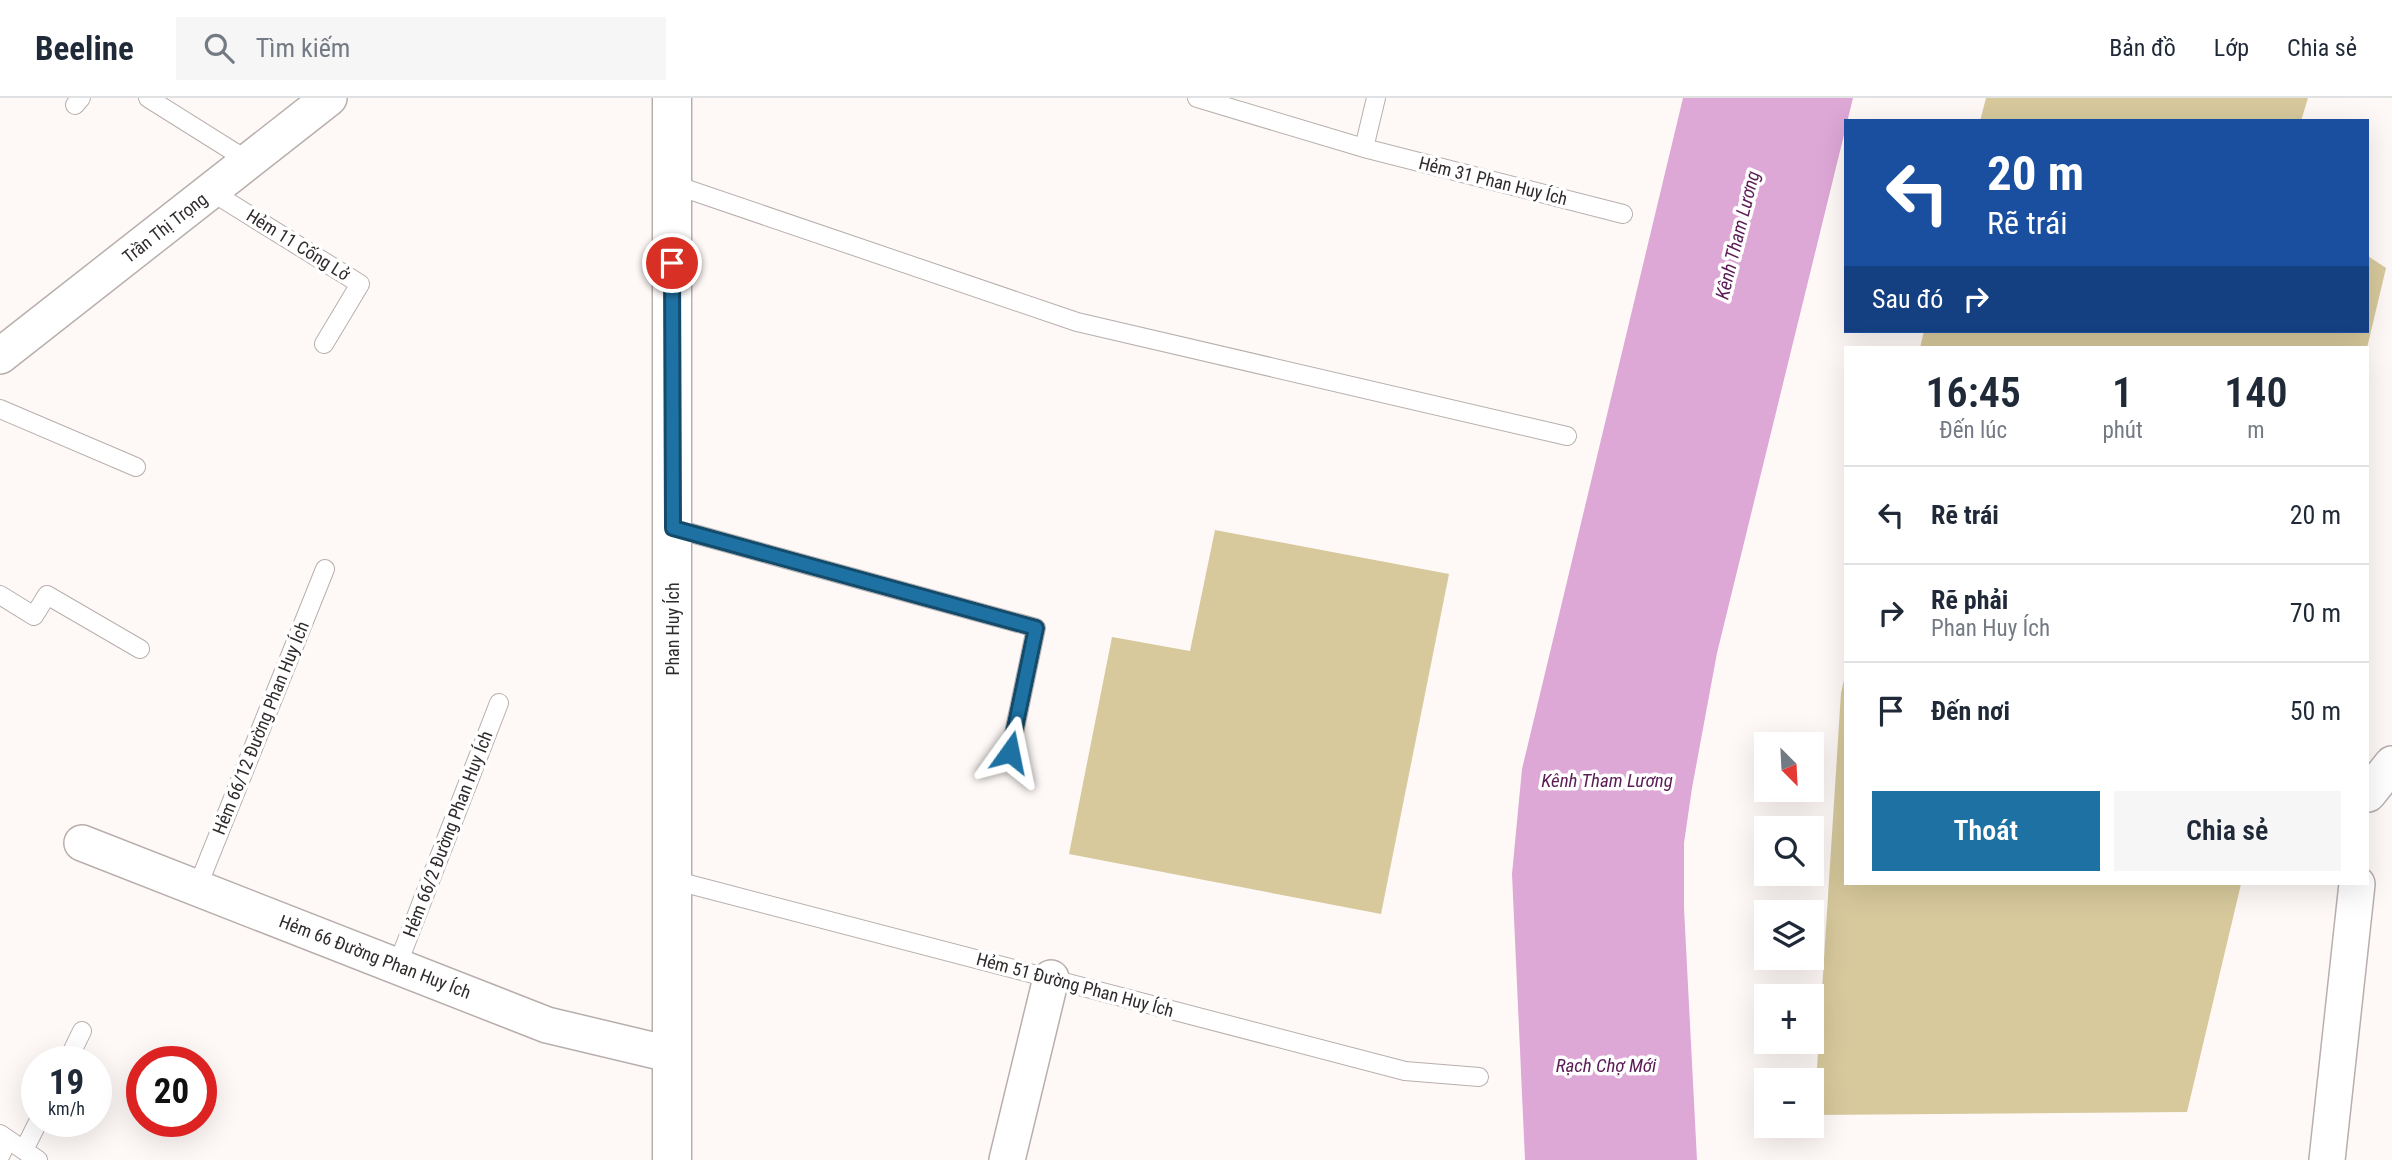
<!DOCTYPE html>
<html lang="vi">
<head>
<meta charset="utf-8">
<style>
  body { margin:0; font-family:"Roboto Condensed",sans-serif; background:#f6f6f7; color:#1f2937; height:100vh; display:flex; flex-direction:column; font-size:26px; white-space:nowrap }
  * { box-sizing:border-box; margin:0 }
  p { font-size:23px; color:#747a83 }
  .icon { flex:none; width:38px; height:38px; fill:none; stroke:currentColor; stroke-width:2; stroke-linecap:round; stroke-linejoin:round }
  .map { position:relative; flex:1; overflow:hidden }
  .panel { position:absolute; left:1844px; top:248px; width:525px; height:539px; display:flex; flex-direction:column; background:#fff; border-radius:0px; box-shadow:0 7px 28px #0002 }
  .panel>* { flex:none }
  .banner { position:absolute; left:1844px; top:21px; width:525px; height:214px; border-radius:0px; box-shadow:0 7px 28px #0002; background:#1a4fa0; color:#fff; overflow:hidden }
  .needle { width:46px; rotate:156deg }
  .buttons { position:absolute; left:1754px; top:634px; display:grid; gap:14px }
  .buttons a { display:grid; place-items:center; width:70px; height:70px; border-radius:0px; background:#fff; box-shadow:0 7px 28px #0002; font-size:35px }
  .speed { position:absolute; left:21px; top:948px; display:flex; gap:14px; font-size:35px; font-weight:700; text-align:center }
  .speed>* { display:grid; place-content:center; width:91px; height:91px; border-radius:50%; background:#fff; box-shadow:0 7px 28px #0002; line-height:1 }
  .speed small { font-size:18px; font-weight:400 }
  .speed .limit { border:10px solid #d22; background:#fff; color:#111 }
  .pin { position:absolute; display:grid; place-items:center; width:60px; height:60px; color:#fff; margin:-30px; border:4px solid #fff; border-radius:50%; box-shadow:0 2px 7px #0007 }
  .me { position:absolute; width:77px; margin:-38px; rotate:12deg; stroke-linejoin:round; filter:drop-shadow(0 0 5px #0008) }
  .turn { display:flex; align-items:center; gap:24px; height:147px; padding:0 28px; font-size:32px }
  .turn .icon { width:91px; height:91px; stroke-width:2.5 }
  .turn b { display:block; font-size:49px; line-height:60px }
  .then { display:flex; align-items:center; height:66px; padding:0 28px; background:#0003; gap:14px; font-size:26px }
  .eta { display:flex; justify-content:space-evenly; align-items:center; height:119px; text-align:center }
  .eta b { font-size:42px; font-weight:600; line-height:49px }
  .cta { display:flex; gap:14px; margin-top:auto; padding:14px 28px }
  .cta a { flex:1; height:80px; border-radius:0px; background:#1e72a3; color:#fff; font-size:28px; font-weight:600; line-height:80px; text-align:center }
  .cta a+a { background:#f6f6f7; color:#1f2937 }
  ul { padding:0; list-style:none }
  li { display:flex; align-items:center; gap:21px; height:98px; padding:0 28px; border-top:2px solid #e0e1e3 }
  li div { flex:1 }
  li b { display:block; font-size:26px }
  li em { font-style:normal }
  header { display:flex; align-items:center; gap:42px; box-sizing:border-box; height:98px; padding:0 35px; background:#fff; border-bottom:2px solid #e0e1e3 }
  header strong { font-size:33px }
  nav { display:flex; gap:38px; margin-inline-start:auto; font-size:24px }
  .search { width:490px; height:63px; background:#f6f6f7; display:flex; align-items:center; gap:18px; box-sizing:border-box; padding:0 24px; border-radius:0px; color:#747a83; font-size:26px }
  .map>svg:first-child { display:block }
  .green { fill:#d7c99c }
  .water { fill:#dda7d6 }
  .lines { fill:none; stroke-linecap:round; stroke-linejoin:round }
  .service-casing { stroke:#b8afad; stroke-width:20 }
  .minor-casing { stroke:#b8afad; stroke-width:38 }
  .secondary-casing { stroke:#b8afad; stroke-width:41 }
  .service { stroke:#fff; stroke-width:18 }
  .minor { stroke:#fff; stroke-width:35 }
  .secondary { stroke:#fff; stroke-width:38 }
  .route-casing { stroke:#144a6a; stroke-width:18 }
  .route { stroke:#1e72a3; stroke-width:12 }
  .labels { text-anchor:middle; stroke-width:7; stroke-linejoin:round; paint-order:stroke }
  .street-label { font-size:18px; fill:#2f2c2b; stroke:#fff }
  .water-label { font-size:19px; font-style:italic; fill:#5b1c56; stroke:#fff }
</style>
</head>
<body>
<header>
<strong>Beeline</strong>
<div class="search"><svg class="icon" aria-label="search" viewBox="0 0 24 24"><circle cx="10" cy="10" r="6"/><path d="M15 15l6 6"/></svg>Tìm kiếm</div>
<nav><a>Bản đồ</a><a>Lớp</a><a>Chia sẻ</a></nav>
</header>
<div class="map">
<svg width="2392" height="1062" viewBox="0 0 2392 1062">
  <rect width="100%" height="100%" fill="#fef9f7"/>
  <path class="green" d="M1986 0H2308L2301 23H1980Z
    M2368 158 2386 170 2367 250H1920L1924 233H2368Z
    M1215 432 1449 476 1381 816 1069 756 1112 539 1190 553Z
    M1846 573V786H2241L2187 1014 1814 1017 1841 595Z"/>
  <path class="water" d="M1683 0H1853L1717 555 1692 690 1684 745V810L1697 1062H1525L1512 776 1522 671Z"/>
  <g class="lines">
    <defs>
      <path id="service" d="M148 0 250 64
        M1197 0 1364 50 1623 116
        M75 7 81 0
        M1364 50 1376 0
        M672 86 1077 224 1567 338
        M212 94 360 186 324 246
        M0 311 136 369
        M673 430 1036 530 1010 654
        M0 497 34 518 47 497 140 551
        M673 782 1405 973 1479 979
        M197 790 325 471
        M397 868 499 605
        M67 964 82 933
        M0 1036 38 1062
        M24 1052 38 1024
        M0 1058 8 1042"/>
      <path id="minor" d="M0 258 329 0
        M2368 696 2392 666
        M82 745 547 927 673 957
        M1007 1062 1051 880
        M2327 1062 2357 786"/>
      <path id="secondary" d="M672 0V1062"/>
    </defs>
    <use href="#service" class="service-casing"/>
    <use href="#minor" class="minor-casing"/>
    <use href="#secondary" class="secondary-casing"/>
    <use href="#service" class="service"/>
    <use href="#minor" class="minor"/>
    <use href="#secondary" class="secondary"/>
  </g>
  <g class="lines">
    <defs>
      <path id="route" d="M672 165 673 430 1036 530 1010 654"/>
    </defs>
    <use href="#route" class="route-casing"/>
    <use href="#route" class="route"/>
  </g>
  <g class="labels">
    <g class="street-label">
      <text transform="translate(1493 83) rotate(14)" y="6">Hẻm 31 Phan Huy Ích</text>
      <text transform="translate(165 130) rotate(-38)" y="6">Trần Thị Trọng</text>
      <text transform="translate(298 147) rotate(32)" y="6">Hẻm 11 Cống Lở</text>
      <text transform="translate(673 531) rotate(-90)" y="6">Phan Huy Ích</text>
      <text transform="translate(261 630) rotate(-68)" y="6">Hẻm 66/12 Đường Phan Huy Ích</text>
      <text transform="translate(448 736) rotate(-69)" y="6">Hẻm 66/2 Đường Phan Huy Ích</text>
      <text transform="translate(375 859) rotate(21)" y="6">Hẻm 66 Đường Phan Huy Ích</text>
      <text transform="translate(1075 887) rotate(15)" y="6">Hẻm 51 Đường Phan Huy Ích</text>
    </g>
    <g class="water-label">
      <text transform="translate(1737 137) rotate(-76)" y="7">Kênh Tham Lương</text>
      <text x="1607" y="689">Kênh Tham Lương</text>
      <text x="1606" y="974">Rạch Chợ Mới</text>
    </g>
  </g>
</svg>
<div class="buttons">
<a><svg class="needle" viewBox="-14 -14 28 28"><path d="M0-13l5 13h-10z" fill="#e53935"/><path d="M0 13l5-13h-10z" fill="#747a83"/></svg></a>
<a><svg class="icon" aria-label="search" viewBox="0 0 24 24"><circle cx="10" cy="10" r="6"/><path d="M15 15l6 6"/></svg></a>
<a><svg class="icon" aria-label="layers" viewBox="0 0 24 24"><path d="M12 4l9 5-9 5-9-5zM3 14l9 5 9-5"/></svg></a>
<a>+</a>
<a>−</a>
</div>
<div class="speed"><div>19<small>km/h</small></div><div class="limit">20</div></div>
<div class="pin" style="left:672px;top:165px;background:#d93025"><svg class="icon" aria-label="arrive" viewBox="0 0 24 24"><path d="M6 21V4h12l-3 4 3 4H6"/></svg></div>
<svg class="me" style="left:1010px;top:654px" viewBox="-20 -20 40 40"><path d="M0-17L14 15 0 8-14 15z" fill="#1e72a3" stroke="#fff" stroke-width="4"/></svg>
<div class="banner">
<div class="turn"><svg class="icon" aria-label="left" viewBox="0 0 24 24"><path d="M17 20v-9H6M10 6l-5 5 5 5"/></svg><div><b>20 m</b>Rẽ trái</div></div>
<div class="then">Sau đó<svg class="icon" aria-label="right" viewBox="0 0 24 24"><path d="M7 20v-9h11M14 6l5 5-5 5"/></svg></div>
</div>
<section class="panel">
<div class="eta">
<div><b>16:45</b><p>Đến lúc</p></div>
<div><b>1</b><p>phút</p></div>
<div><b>140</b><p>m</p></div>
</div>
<ul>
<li><svg class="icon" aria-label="left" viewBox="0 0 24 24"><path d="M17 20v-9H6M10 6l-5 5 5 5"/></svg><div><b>Rẽ trái</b></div><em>20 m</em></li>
<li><svg class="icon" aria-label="right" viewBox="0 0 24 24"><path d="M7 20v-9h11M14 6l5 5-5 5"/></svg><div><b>Rẽ phải</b><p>Phan Huy Ích</p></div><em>70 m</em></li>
<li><svg class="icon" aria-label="arrive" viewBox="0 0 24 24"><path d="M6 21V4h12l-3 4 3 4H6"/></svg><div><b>Đến nơi</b></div><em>50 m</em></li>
</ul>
<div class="cta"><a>Thoát</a><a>Chia sẻ</a></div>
</section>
</div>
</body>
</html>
